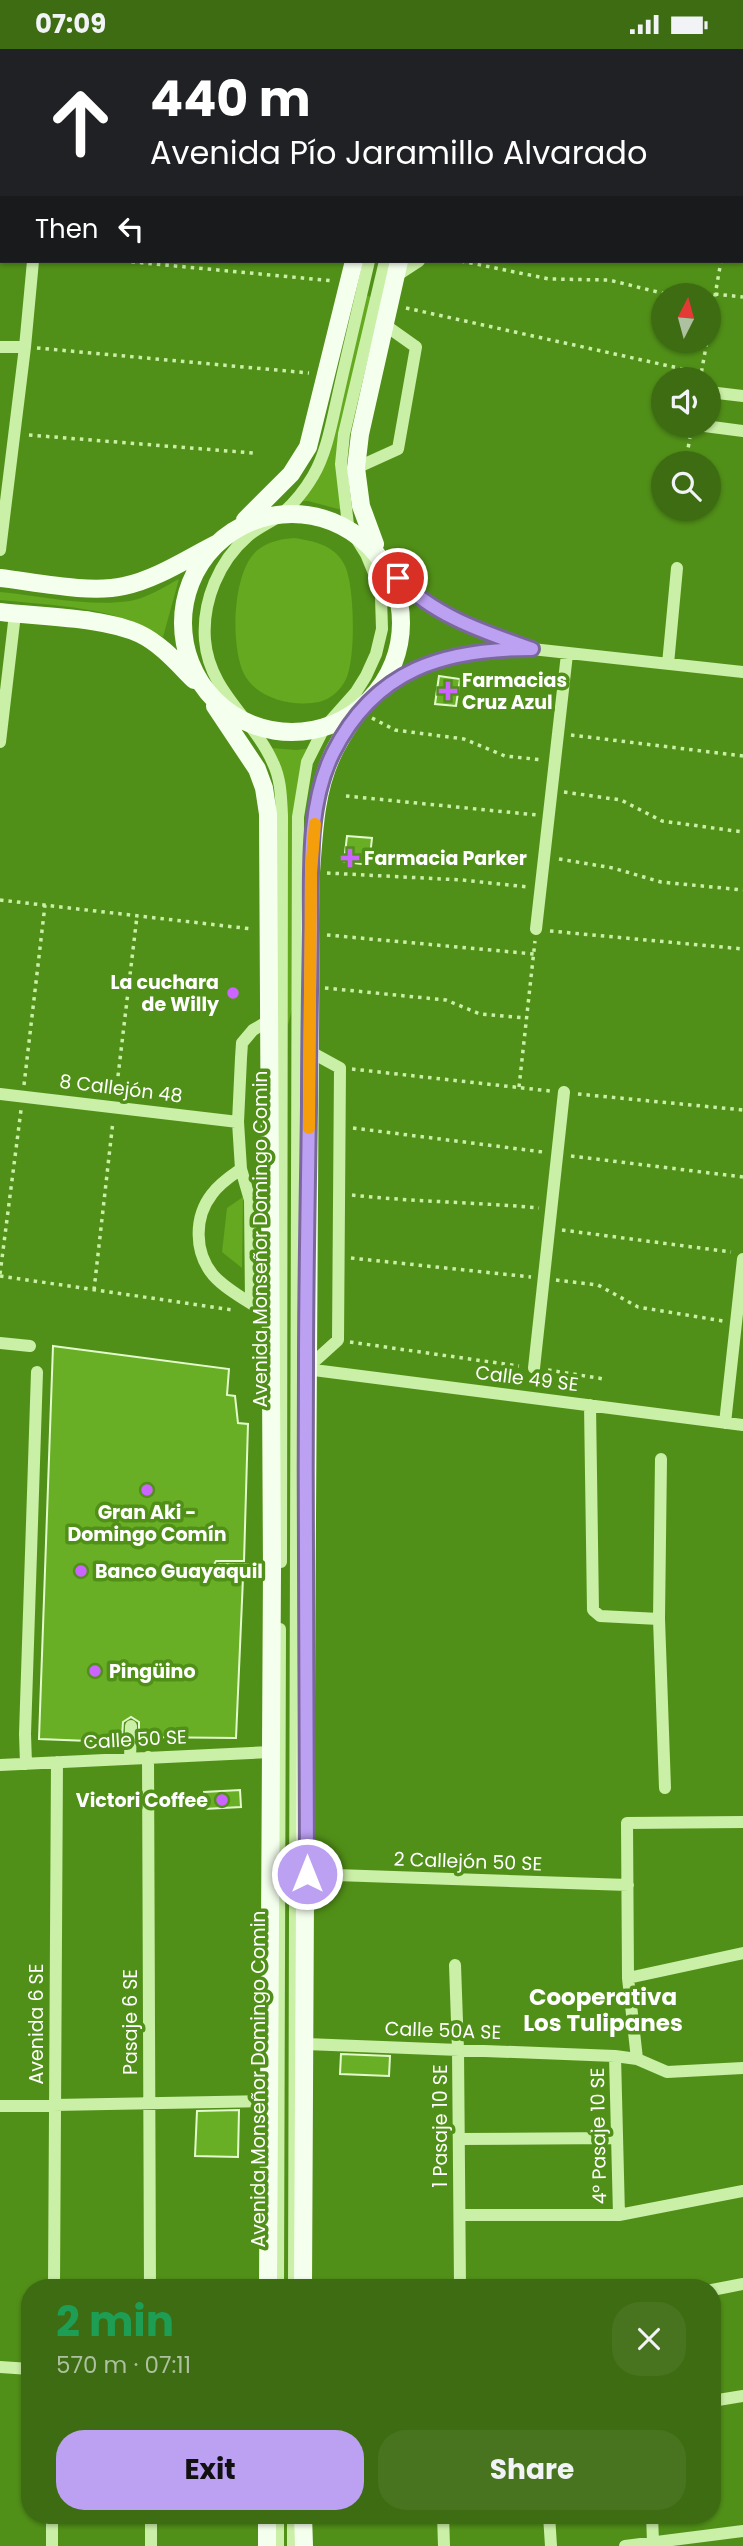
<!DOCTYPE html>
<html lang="en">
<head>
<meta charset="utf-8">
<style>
  body { margin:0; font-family:Poppins,sans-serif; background:#487420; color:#f1f3f6; height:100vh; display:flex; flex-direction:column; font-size:26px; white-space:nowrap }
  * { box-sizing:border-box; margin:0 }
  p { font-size:23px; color:#adc09f }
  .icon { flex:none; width:38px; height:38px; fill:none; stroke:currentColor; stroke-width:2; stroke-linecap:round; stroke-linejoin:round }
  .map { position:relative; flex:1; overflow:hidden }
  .sheet { position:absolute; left:21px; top:2230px; width:700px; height:245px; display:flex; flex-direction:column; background:#3d6c12; border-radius:28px; box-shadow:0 2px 5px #0004 }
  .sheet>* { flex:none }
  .hud { position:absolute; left:0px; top:0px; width:744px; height:214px; box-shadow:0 2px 5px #0004; background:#202124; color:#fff; overflow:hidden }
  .needle { width:46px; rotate:6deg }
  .buttons { position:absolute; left:651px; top:234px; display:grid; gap:14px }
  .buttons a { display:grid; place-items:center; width:70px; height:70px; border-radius:50%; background:#3d6c12; box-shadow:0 2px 5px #0004; font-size:35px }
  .pin { position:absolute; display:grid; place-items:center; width:60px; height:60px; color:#fff; margin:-30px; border:4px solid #fff; border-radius:50%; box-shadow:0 2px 7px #0007 }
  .me { position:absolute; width:77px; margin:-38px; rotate:0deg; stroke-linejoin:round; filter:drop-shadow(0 0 5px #0008) }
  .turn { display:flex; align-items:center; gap:24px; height:147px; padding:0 35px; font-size:32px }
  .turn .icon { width:91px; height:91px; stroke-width:2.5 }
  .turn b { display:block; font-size:49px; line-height:60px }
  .then { display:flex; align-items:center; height:66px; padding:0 35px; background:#0003; gap:14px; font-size:26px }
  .round { display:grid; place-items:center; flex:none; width:74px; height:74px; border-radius:28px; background:#487420 }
  .summary { display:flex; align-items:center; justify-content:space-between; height:119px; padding:0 35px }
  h1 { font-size:42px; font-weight:700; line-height:52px; color:#1e9e55 }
  .button { display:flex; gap:14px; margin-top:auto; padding:14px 35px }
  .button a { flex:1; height:80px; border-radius:28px; background:#bca0f2; color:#111; font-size:28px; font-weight:700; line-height:80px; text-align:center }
  .button a+a { background:#487420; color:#f1f3f6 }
  .status { display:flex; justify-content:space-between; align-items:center; height:49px; padding:0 35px; background:#3d6c12; direction:ltr }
  .status svg { height:19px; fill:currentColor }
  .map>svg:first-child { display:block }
  .green { fill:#64a920 }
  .building { fill:#69af26; stroke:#e3fbcc; stroke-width:2 }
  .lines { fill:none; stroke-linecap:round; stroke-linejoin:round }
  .path { stroke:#caefa6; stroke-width:3.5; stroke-dasharray:3.5 5; stroke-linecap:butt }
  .minor { stroke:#caefa6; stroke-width:12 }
  .major { stroke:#f5ffee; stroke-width:18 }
  .route-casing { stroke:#7a689d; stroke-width:18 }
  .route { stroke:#bca0f2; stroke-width:12 }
  .slow { stroke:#f59e0b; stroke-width:12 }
  .poi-dot { fill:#cc64ff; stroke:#519018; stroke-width:2.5 }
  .labels { text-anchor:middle; stroke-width:7; stroke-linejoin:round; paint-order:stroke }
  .poi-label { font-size:19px; font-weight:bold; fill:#fff; stroke:#519018; text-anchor:start }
  .street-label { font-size:19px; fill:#fff; stroke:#519018 }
  .quarter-label { font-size:23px; font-weight:bold; fill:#fff; stroke:#519018 }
</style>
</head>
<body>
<div class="status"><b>07:09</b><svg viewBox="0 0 49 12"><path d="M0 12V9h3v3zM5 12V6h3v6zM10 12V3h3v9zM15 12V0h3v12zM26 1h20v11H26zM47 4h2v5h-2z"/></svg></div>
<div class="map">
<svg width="743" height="2497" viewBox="0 0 743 2497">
  <rect width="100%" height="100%" fill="#519018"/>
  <path class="green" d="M366 246 371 248 346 368 342 461 308 452 288 453 320 410Z
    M294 489C314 492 334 496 344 515 355 534 356 610 346 630 341 641 331 650 319 653 293 658 257 650 244 625 230 597 232 519 259 500 270 492 282 490 294 489Z
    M179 530 163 588C115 557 56 557 0 551V543C41 547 88 558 130 552 147 549 164 538 179 530Z
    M258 698 296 701 316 699 304 716 294 952 288 976 282 956 284 777 273 722Z
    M243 1148 242 1219 222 1203 227 1159Z"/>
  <path class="building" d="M439 627 460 630 456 657 435 655Z
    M347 787 372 789 369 816 344 813Z
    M53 1297 229 1320 227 1346 235 1347 238 1374 248 1375 244 1512H216L211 1521 213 1525 219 1529H243L236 1689 139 1688V1673L131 1668 123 1673 122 1688 117 1687 115 1693 39 1690Z
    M240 1741 241 1758 204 1760V1743Z
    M341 2005 390 2007 389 2027 340 2025Z
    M239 2061 238 2108 195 2107 197 2062Z"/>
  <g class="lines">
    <path class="path" d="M742 187H743
      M123 212 334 232
      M461 212 549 230 609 231 674 247
      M715 245 743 248
      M406 259 701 324
      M709 281 721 212
      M37 299 309 324
      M700 331 707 292
      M29 386 253 404
      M685 415 690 389
      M372 669 395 681 464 690 505 707 543 711
      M571 686 743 707
      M564 743 621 751 662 772 743 783
      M346 747 537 766
      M559 810 613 819 661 833 743 841
      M327 824 462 831 528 838
      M0 851 252 880
      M550 882 743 900
      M327 886 534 905
      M325 939 446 951 480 965 526 969
      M352 1020 550 1042
      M24 1036 45 856
      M519 1038 535 892
      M116 1044 137 867
      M578 1045 743 1061
      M353 1079 543 1103
      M571 1107 743 1128
      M352 1146C414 1153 476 1153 539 1159
      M562 1181 731 1203
      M351 1209 531 1228
      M0 1225 21 1061
      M0 1227 233 1261
      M556 1231 598 1236 638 1258 723 1272
      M94 1241 113 1072
      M350 1293 519 1317
      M548 1321 604 1330"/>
    <path class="minor" d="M56 2V0
      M419 2V0
      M433 2 434 0
      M396 227 419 212
      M0 298H25
      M709 343 743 347
      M697 376 743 382
      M356 419 398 400 416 298 385 276
      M0 501 25 298 33 212
      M385 516 427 555 497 588 522 597
      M668 615 677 519
      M369 650C429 609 459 600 532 600L743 623
      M0 693 15 565
      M536 880 567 605
      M0 1045 238 1073
      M241 1120C231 1127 220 1134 212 1145 194 1168 194 1203 213 1226 227 1242 252 1254 270 1267
      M251 1253 250 1151 241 1120 238 1073 241 1009 242 994 253 981 268 972
      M0 1294 30 1297
      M534 1319 564 1043
      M306 1320 743 1376
      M306 1320 338 1291 340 1019 309 1002
      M590 1356 593 1561 600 1567 659 1570
      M725 1374 743 1210
      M661 1410 659 1570 665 1739
      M281 1513 282 766C281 749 281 730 273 714 254 670 209 643 205 591 202 552 219 512 248 487 258 478 272 473 283 464 294 454 306 439 313 427 327 403 332 372 338 346 348 301 359 256 369 212
      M220 1520 272 1521
      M148 1708 150 2238
      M130 1710 131 1677
      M26 1715 25 1685 37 1323
      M0 1716 271 1703
      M307 1825 628 1836
      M455 1916 458 2001 460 2238
      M628 1929 743 1904
      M306 1995 615 2007 637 2010 667 2023 743 2019
      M615 2007 619 2166
      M637 2010 628 1929 627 1774 743 1773
      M0 2057 270 2052
      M459 2090 617 2089
      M460 2166H619L743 2142
      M54 2238 57 1713
      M278 2238 280 1580
      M294 2238 298 768 307 713 324 679 356 643 366 627 376 605 382 580 381 548 376 529 366 505 348 476 341 415 344 385 385 212
      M712 2241 743 2235
      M0 2318 30 2320
      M712 2352 743 2347
      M151 2466V2497
      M443 2466 444 2497
      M549 2466 551 2497
      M652 2466 653 2493
      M52 2497V2466
      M278 2497V2466
      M293 2497V2466
      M625 2497 743 2482"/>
    <path class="major" d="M403 2V0
      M448 2V0
      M183 574a109 109 0 1 1 218 0a109 109 0 1 1-218 0Z
      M245 471 291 425 308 398 354 212
      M375 495 361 457 356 419 360 385 399 212
      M0 529C35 533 90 545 124 537 157 530 188 509 218 494
      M0 563C40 568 105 568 140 585 161 595 178 615 194 631
      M215 657 257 720 264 739 268 765 272 1521 268 2238
      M303 2238C308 1766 305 1295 311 823 314 785 315 745 331 709 338 692 349 677 359 661
      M303 2466 304 2497
      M267 2497V2466"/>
  </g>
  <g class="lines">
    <defs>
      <path id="route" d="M307 1825C307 1656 305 1487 306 1318 306 1231 308 1144 309 1057 309 998 310 939 311 879 311 823 307 756 333 704 375 620 444 600 532 600 484 583 434 567 398 529"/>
    </defs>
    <use href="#route" class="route-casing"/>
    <use href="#route" class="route"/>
    <path class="slow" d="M309 1079 311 823 315 775"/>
  </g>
  <g class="poi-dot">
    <path d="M444.5 631.5h7v7h7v7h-7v7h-7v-7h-7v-7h7z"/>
    <path d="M346.5 798.5h7v7h7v7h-7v7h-7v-7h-7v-7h7z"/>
    <circle cx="233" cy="944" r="7"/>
    <circle cx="147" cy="1441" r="7"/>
    <circle cx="81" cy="1522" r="7"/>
    <circle cx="95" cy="1622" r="7"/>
    <circle cx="222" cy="1751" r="7"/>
  </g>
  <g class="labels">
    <g class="poi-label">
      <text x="462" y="638">Farmacias<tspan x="462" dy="22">Cruz Azul</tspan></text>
      <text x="364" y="816">Farmacia Parker</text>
      <text x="219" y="940" text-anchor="end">La cuchara<tspan x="219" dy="22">de Willy</tspan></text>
      <text x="147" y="1470" text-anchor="middle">Gran Aki -<tspan x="147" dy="22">Domingo Comín</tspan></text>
      <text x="95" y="1529">Banco Guayaquil</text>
      <text x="109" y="1629">Pingüino</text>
      <text x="208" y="1758" text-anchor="end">Victori Coffee</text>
    </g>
    <g class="street-label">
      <text transform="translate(121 1039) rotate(7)" y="7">8 Callejón 48</text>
      <text transform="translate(260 1190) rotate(-90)" y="7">Avenida Monseñor Domingo Comin</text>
      <text transform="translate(527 1329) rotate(7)" y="7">Calle 49 SE</text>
      <text transform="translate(135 1690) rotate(-3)" y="7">Calle 50 SE</text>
      <text transform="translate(468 1812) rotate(2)" y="7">2 Callejón 50 SE</text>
      <text transform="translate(130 1973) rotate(-90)" y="7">Pasaje 6 SE</text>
      <text transform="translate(36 1975) rotate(-90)" y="7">Avenida 6 SE</text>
      <text transform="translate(443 1981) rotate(2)" y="7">Calle 50A SE</text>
      <text transform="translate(258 2030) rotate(-90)" y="7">Avenida Monseñor Domingo Comin</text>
      <text transform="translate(440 2077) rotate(-90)" y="7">1 Pasaje 10 SE</text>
      <text transform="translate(598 2087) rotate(-91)" y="7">4° Pasaje 10 SE</text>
    </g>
    <g class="quarter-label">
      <text x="603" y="1956">Cooperativa<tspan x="603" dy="26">Los Tulipanes</tspan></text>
    </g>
  </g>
</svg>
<div class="buttons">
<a><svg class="needle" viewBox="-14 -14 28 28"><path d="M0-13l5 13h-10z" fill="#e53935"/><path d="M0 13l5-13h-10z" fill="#adc09f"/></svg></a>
<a><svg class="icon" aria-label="sound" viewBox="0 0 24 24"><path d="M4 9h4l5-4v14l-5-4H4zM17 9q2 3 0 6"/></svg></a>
<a><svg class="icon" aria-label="search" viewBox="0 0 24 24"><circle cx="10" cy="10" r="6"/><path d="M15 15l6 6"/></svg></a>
</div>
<div class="pin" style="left:398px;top:529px;background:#d93025"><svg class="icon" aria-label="arrive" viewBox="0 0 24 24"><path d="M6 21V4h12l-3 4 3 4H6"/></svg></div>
<svg class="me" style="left:307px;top:1825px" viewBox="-20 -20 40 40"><circle r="17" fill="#bca0f2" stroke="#fff" stroke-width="3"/><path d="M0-11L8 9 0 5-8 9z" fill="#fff"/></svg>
<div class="hud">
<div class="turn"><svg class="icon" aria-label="ahead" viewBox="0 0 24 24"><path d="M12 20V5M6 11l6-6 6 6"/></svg><div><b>440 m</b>Avenida Pío Jaramillo Alvarado</div></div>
<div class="then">Then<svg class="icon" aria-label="left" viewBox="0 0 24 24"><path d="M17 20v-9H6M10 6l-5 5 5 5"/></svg></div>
</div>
<section class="sheet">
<div class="summary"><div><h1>2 min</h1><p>570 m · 07:11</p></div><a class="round"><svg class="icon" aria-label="close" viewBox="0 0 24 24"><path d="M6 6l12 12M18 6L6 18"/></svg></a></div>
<div class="button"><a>Exit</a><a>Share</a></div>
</section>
</div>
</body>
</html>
